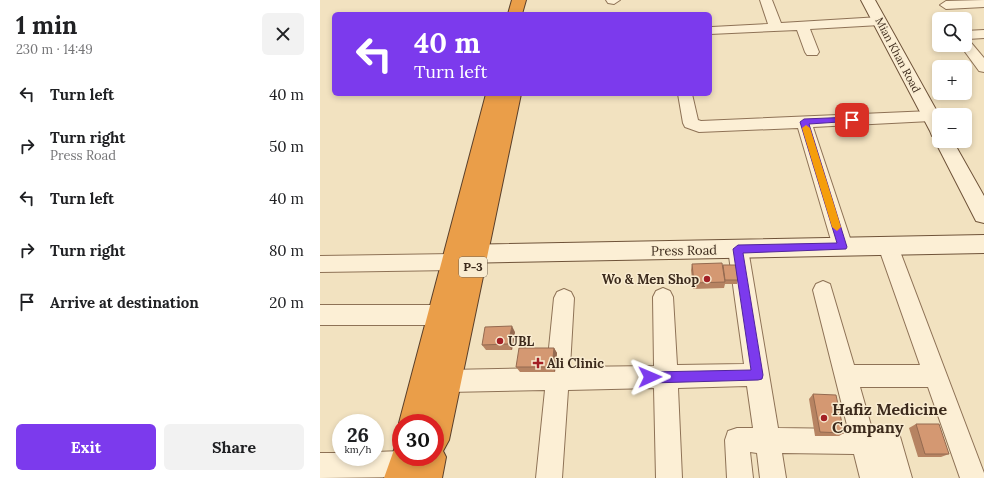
<!DOCTYPE html>
<html lang="en">
<head>
<meta charset="utf-8">
<style>
  body { margin:0; font-family:Lora,serif; background:#f2f2f2; color:#202124; height:100vh; display:flex; flex-direction:column; font-size:15px; white-space:nowrap }
  * { box-sizing:border-box; margin:0 }
  p { font-size:13px; color:#757577 }
  .icon { flex:none; width:22px; height:22px; fill:none; stroke:currentColor; stroke-width:2; stroke-linecap:round; stroke-linejoin:round }
  .map { position:relative; flex:1; overflow:hidden }
  .drawer { display:flex; flex-direction:column; background:#fff; width:320px }
  .drawer>* { flex:none }
  .hud { position:absolute; left:12px; top:12px; width:380px; height:84px; border-radius:6px; box-shadow:0 2px 6px #0003; background:#7c3aed; color:#fff; overflow:hidden }
  .tools { position:absolute; left:612px; top:12px; display:grid; gap:8px }
  .tools a { display:grid; place-items:center; width:40px; height:40px; border-radius:6px; background:#fff; box-shadow:0 2px 6px #0003; font-size:20px }
  .speed { position:absolute; left:12px; top:414px; display:flex; gap:8px; font-size:20px; font-weight:700; text-align:center }
  .speed>* { display:grid; place-content:center; width:52px; height:52px; border-radius:50%; background:#fff; box-shadow:0 2px 6px #0003; line-height:1 }
  .speed small { font-size:10px; font-weight:400 }
  .speed .limit { border:6px solid #d22; background:#fff; color:#111 }
  .pin { position:absolute; display:grid; place-items:center; width:34px; height:34px; color:#fff; margin:-17px; border-radius:8px; box-shadow:0 2px 6px #0006 }
  .me { position:absolute; width:44px; margin:-22px; rotate:89deg; stroke-linejoin:round; filter:drop-shadow(0 0 3px #0008) }
  .turn { display:flex; align-items:center; gap:14px; height:84px; padding:0 16px; font-size:18px }
  .turn .icon { width:52px; height:52px; stroke-width:2.5 }
  .turn b { display:block; font-size:28px; line-height:34px }
  .round { display:grid; place-items:center; flex:none; width:42px; height:42px; border-radius:6px; background:#f2f2f2 }
  .head { display:flex; align-items:center; justify-content:space-between; height:68px; padding:0 16px }
  h1 { font-size:24px; font-weight:700; line-height:30px }
  .primary-button { display:flex; gap:8px; margin-top:auto; padding:8px 16px }
  .primary-button a { flex:1; height:46px; border-radius:6px; background:#7c3aed; color:#fff; font-size:16px; font-weight:700; line-height:46px; text-align:center }
  .primary-button a+a { background:#f2f2f2; color:#202124 }
  ul { padding:0; list-style:none }
  li { display:flex; align-items:center; gap:12px; height:52px; padding:0 16px }
  li div { flex:1 }
  li b { display:block; font-size:15px }
  li em { font-style:normal }
  main { display:flex; flex:1; min-height:0 }
  .map>svg:first-child { display:block }
  .lines { fill:none; stroke-linecap:round; stroke-linejoin:round }
  .street-casing { stroke:#8e7256; stroke-width:2 }
  .secondary-casing { stroke:#6f5339; stroke-width:2 }
  .highway-casing { stroke:#5b402b; stroke-width:2 }
  .street { fill:#fcefd5; fill-rule:evenodd }
  .secondary { fill:#fcefd5; fill-rule:evenodd }
  .highway { fill:#ea9e49; fill-rule:evenodd }
  .wall { fill:#b68362 }
  .shaded-wall { fill:#946a50 }
  .building { fill:#d49872; stroke:#946a50 }
  .route { fill:#7c3aed; stroke:#51269a }
  .slow { fill:#f59e0b }
  .poi-dot { fill:#a32025; stroke:#f9ecd1; stroke-width:1.5 }
  .labels { text-anchor:middle; stroke-width:3; stroke-linejoin:round; paint-order:stroke }
  .far-street-label { font-size:11px; fill:#3c2a1c; stroke:#f9ecd1 }
  .shield { fill:#f9ecd1; stroke:#756452; stroke-width:1 }
  .shield-label { font-size:12px; font-weight:bold; fill:#3c2a1c }
  .street-label { font-size:13px; fill:#3c2a1c; stroke:#f9ecd1 }
  .poi-label { font-size:13px; font-weight:bold; fill:#3c2a1c; stroke:#f9ecd1; text-anchor:start }
  .near-poi-label { font-size:16px; font-weight:bold; fill:#3c2a1c; stroke:#f9ecd1; text-anchor:start }
</style>
</head>
<body>
<main>
<section class="drawer">
<div class="head"><div><h1>1 min</h1><p>230 m · 14:49</p></div><a class="round"><svg class="icon" aria-label="close" viewBox="0 0 24 24"><path d="M6 6l12 12M18 6L6 18"/></svg></a></div>
<ul>
<li><svg class="icon" aria-label="left" viewBox="0 0 24 24"><path d="M17 20v-9H6M10 6l-5 5 5 5"/></svg><div><b>Turn left</b></div><em>40 m</em></li>
<li><svg class="icon" aria-label="right" viewBox="0 0 24 24"><path d="M7 20v-9h11M14 6l5 5-5 5"/></svg><div><b>Turn right</b><p>Press Road</p></div><em>50 m</em></li>
<li><svg class="icon" aria-label="left" viewBox="0 0 24 24"><path d="M17 20v-9H6M10 6l-5 5 5 5"/></svg><div><b>Turn left</b></div><em>40 m</em></li>
<li><svg class="icon" aria-label="right" viewBox="0 0 24 24"><path d="M7 20v-9h11M14 6l5 5-5 5"/></svg><div><b>Turn right</b></div><em>80 m</em></li>
<li><svg class="icon" aria-label="arrive" viewBox="0 0 24 24"><path d="M6 21V4h12l-3 4 3 4H6"/></svg><div><b>Arrive at destination</b></div><em>20 m</em></li>
</ul>
<div class="primary-button"><a>Exit</a><a>Share</a></div>
</section>
<div class="map">
<svg width="664" height="478" viewBox="0 0 664 478">
  <rect width="100%" height="100%" fill="#f2e2c0"/>
  <g class="lines">
    <defs>
      <path id="street" d="M286 0H300L294 4 288 3Z
        M440 0H452L461 23 560 17 566 21 560 25 490 29 499 52 497 55H487L485 52 477 30 390 34V28L392 27 448 24Z
        M664 0V7L626 9 620 5 626 1Z
        M664 30V38L648 39 664 58V72L659 71 640 45H645V31Z
        M358 94H372L378 120 381 121 611 111 617 112 619 116 617 120 611 121 493 127 533 247 530 253 523 255 516 253 513 247 478 128 379 132 365 127 363 123Z
        M568 238 575 240 578 246 664 473V478H640L608 387H540L552 429 570 430 579 433 592 478H566L561 454 566 478H540L534 454 462 453 466 478H440L437 453 430 452 433 478H407L405 440 408 431 417 428H433L427 386 358 388 362 478H336L334 388 248 390 242 478H216L225 390 128 392 120 389 117 381 120 373 128 370 227 368 234 298 237 292 244 289 251 292 254 298 250 367 334 366 333 297 336 291 343 288 350 291 353 297 357 365 424 364 408 249 411 243 418 241 425 243 428 249 458 428 528 429 493 290 496 284 503 281 510 284 534 365H600L558 246 561 240Z
        M133 254 140 256 143 262 140 268 133 270 0 272V256Z
        M0 305H120L127 308 131 315 127 322 120 325H0Z
        M81 451V457H93L96 464 92 473 83 477 0 478V453H21V457H55V452Z"/>
      <path id="secondary" d="M541 0H555L619 115V141H633L664 196V223L656 221 615 141 617 137 612 136 610 131Z
        M664 235V253L139 263 131 261 128 254 131 247 139 245Z"/>
      <path id="highway" d="M192 0H206L202 14H188Z
        M166 94H201L129 440 123 451 126 457 122 478H64L75 447 81 444V457H115V423H81V428L79 423Z"/>
    </defs>
    <use href="#street" class="street-casing"/>
    <use href="#secondary" class="secondary-casing"/>
    <use href="#highway" class="highway-casing"/>
    <use href="#street" class="street"/>
    <use href="#secondary" class="secondary"/>
    <use href="#highway" class="highway"/>
  </g>
  <path class="wall" d="M372 264 403 266 418 280 417 284H405L404 288 373 289 371 270Z
    M195 332 192 350H166L162 345Z
    M234 348 237 353 235 372H200L196 367Z
    M493 394 524 433 519 436H495L489 399Z
    M596 424 629 454 621 457H598L589 428Z"/>
  <path class="shaded-wall" d="M192 326 195 332 192 350 188 344Z
    M234 348 237 353 235 372 232 367Z"/>
  <path class="building" d="M402 263 405 282 374 283 372 264Z
    M403 265H416L418 280H405Z
    M192 326 188 344 162 345 165 327Z
    M199 348H234L232 367H196Z
    M493 394 516 395 524 433 500 432Z
    M596 424H619L629 454H605Z"/>
  <path class="route" d="M532 117 534 118V121L489 124 527 247 526 249 423 253 443 375 442 379 438 380 330 383 326 381 324 377 326 373 330 372 431 370 413 249 418 245 517 243 480 122 484 119Z"/>
  <path class="slow" d="M486 125 490 128 521 227 517 231 512 227 482 128Z"/>
  <g class="poi-dot">
    <circle cx="387" cy="279" r="4"/>
    <circle cx="180" cy="341" r="4"/>
    <path d="M216 357h4v4h4v4h-4v4h-4v-4h-4v-4h4z"/>
    <circle cx="504" cy="418" r="4"/>
  </g>
  <g class="labels">
    <g class="far-street-label">
      <text transform="translate(578 55) rotate(62)" y="4">Mian Khan Road</text>
    </g>
    <rect class="shield" x="139" y="257" width="28" height="20" rx="3"/>
    <g class="shield-label">
      <text x="153" y="271">P-3</text>
    </g>
    <g class="street-label">
      <text transform="translate(364 250) rotate(-1)" y="5">Press Road</text>
    </g>
    <g class="poi-label">
      <text x="379" y="284" text-anchor="end">Wo &amp; Men Shop</text>
      <text x="188" y="346">UBL</text>
      <text x="227" y="368">Ali Clinic</text>
    </g>
    <g class="near-poi-label">
      <text x="512" y="415">Hafiz Medicine<tspan x="512" dy="18">Company</tspan></text>
    </g>
  </g>
</svg>
<div class="tools">
<a><svg class="icon" aria-label="search" viewBox="0 0 24 24"><circle cx="10" cy="10" r="6"/><path d="M15 15l6 6"/></svg></a>
<a>+</a>
<a>−</a>
</div>
<div class="speed"><div>26<small>km/h</small></div><div class="limit">30</div></div>
<div class="pin" style="left:532px;top:120px;background:#d93025"><svg class="icon" aria-label="arrive" viewBox="0 0 24 24"><path d="M6 21V4h12l-3 4 3 4H6"/></svg></div>
<svg class="me" style="left:330px;top:377px" viewBox="-20 -20 40 40"><path d="M0-17L14 15 0 8-14 15z" fill="#7c3aed" stroke="#fff" stroke-width="4"/></svg>
<div class="hud">
<div class="turn"><svg class="icon" aria-label="left" viewBox="0 0 24 24"><path d="M17 20v-9H6M10 6l-5 5 5 5"/></svg><div><b>40 m</b>Turn left</div></div>
</div>
</div>
</main>
</body>
</html>
